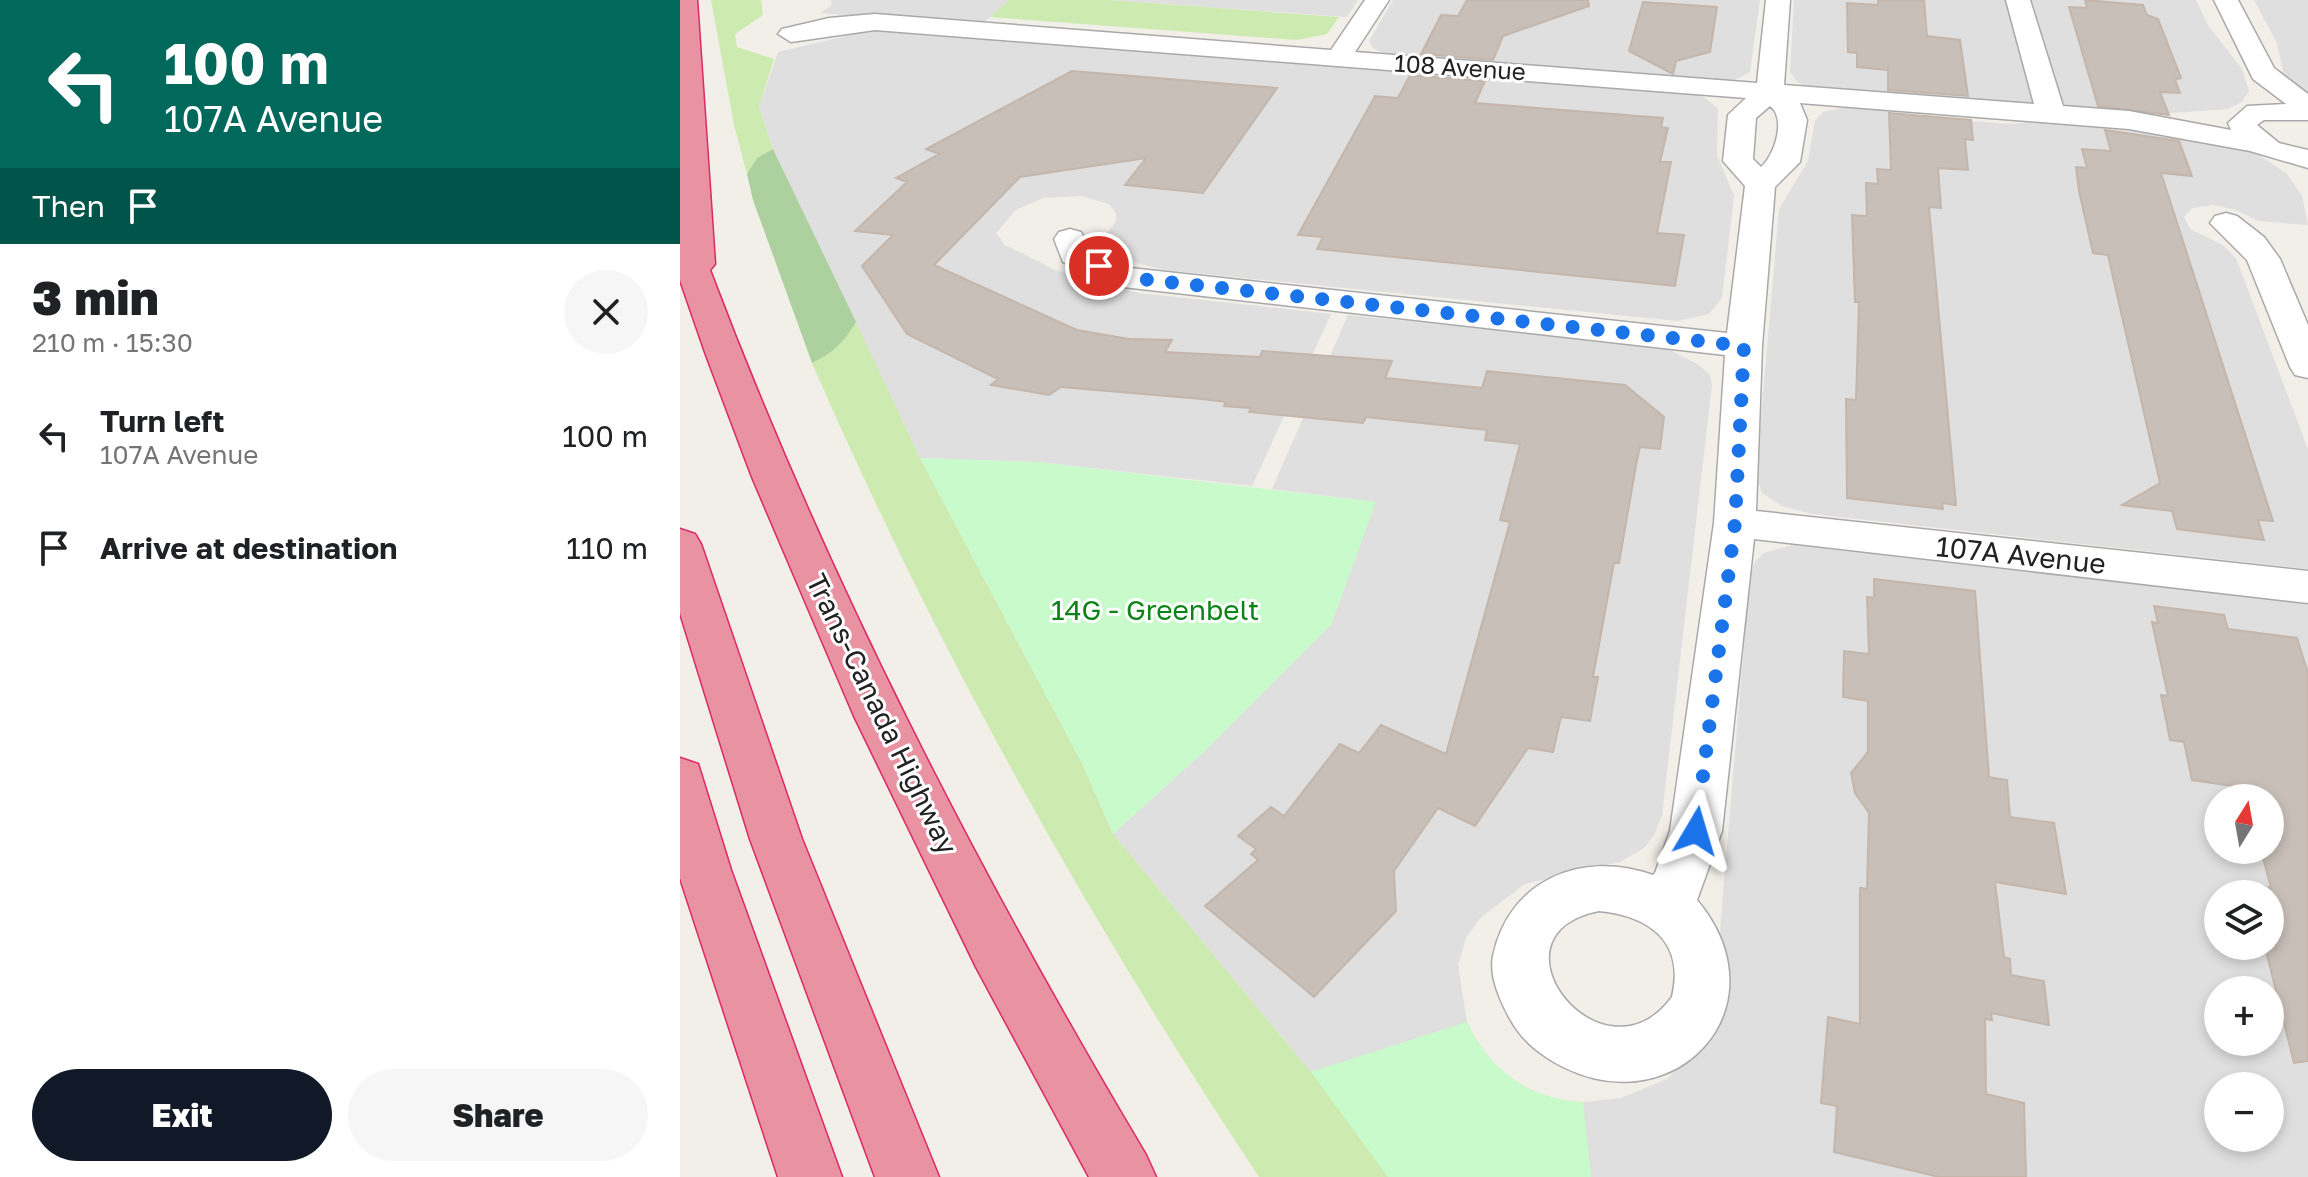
<!DOCTYPE html>
<html lang="en">
<head>
<meta charset="utf-8">
<style>
  body { margin:0; font-family:"Golos Text",sans-serif; background:#f6f6f6; color:#202124; height:100vh; display:flex; flex-direction:column; font-size:30px; white-space:nowrap }
  * { box-sizing:border-box; margin:0 }
  p { font-size:26px; color:#757577 }
  .icon { flex:none; width:44px; height:44px; fill:none; stroke:currentColor; stroke-width:2; stroke-linecap:round; stroke-linejoin:round }
  .map { position:relative; flex:1; overflow:hidden }
  .side { display:flex; flex-direction:column; background:#fff; width:680px }
  .side>* { flex:none }
  .banner { background:#00695c; color:#fff; overflow:hidden }
  .needle { width:52px; rotate:11deg }
  .controls { position:absolute; left:1524px; top:784px; display:grid; gap:16px }
  .controls a { display:grid; place-items:center; width:80px; height:80px; border-radius:50%; background:#fff; box-shadow:0 4px 12px #0003; font-size:40px }
  .pin { position:absolute; display:grid; place-items:center; width:68px; height:68px; color:#fff; margin:-34px; border:4px solid #fff; border-radius:50%; box-shadow:0 2px 8px #0007 }
  .me { position:absolute; width:88px; margin:-44px; rotate:7deg; stroke-linejoin:round; filter:drop-shadow(0 0 6px #0008) }
  .turn { display:flex; align-items:center; gap:28px; height:168px; padding:0 32px; font-size:36px }
  .turn .icon { width:104px; height:104px; stroke-width:2.5 }
  .turn b { display:block; font-size:56px; line-height:68px }
  .then { display:flex; align-items:center; height:76px; padding:0 32px; background:#0003; gap:16px; font-size:30px }
  .round { display:grid; place-items:center; flex:none; width:84px; height:84px; border-radius:42px; background:#f6f6f6 }
  .head { display:flex; align-items:center; justify-content:space-between; height:136px; padding:0 32px }
  h1 { font-size:48px; font-weight:800; line-height:60px }
  .cta { display:flex; gap:16px; margin-top:auto; padding:16px 32px }
  .cta a { flex:1; height:92px; border-radius:48px; background:#111827; color:#fff; font-size:32px; font-weight:800; line-height:92px; text-align:center }
  .cta a+a { background:#f6f6f6; color:#202124 }
  ul { padding:0; list-style:none }
  li { display:flex; align-items:center; gap:24px; height:112px; padding:0 32px }
  li div { flex:1 }
  li b { display:block; font-size:30px }
  li em { font-style:normal }
  main { display:flex; flex:1; min-height:0 }
  .map>svg:first-child { display:block }
  .residential { fill:#e0dfdf; fill-rule:evenodd }
  .grass { fill:#cdebb0 }
  .forest { fill:#add19e }
  .park { fill:#c8facc }
  .building { fill:#c7bfb8; stroke:#c4b6ab; stroke-width:2 }
  .lines { fill:none; stroke-linecap:round; stroke-linejoin:round }
  .minor-casing { stroke:#a9a9a9; stroke-width:3 }
  .highway-casing { stroke:#dc2a67; stroke-width:3 }
  .minor { fill:#fff; fill-rule:evenodd }
  .highway { fill:#e892a2; fill-rule:evenodd }
  .route { stroke:#1a73e8; stroke-width:14; stroke-dasharray:0 25.2 }
  .labels { text-anchor:middle; stroke-width:6; stroke-linejoin:round; paint-order:stroke }
  .far-street-label { font-size:24px; fill:#222; stroke:#fff }
  .street-label { font-size:28px; fill:#222; stroke:#fff }
  .park-label { font-size:28px; fill:#0c8416; stroke:#fff }
</style>
</head>
<body>
<main>
<section class="side">
<div class="banner">
<div class="turn"><svg class="icon" aria-label="left" viewBox="0 0 24 24"><path d="M17 20v-9H6M10 6l-5 5 5 5"/></svg><div><b>100 m</b>107A Avenue</div></div>
<div class="then">Then<svg class="icon" aria-label="arrive" viewBox="0 0 24 24"><path d="M6 21V4h12l-3 4 3 4H6"/></svg></div>
</div>
<div class="head"><div><h1>3 min</h1><p>210 m · 15:30</p></div><a class="round"><svg class="icon" aria-label="close" viewBox="0 0 24 24"><path d="M6 6l12 12M18 6L6 18"/></svg></a></div>
<ul>
<li><svg class="icon" aria-label="left" viewBox="0 0 24 24"><path d="M17 20v-9H6M10 6l-5 5 5 5"/></svg><div><b>Turn left</b><p>107A Avenue</p></div><em>100 m</em></li>
<li><svg class="icon" aria-label="arrive" viewBox="0 0 24 24"><path d="M6 21V4h12l-3 4 3 4H6"/></svg><div><b>Arrive at destination</b></div><em>110 m</em></li>
</ul>
<div class="cta"><a>Exit</a><a>Share</a></div>
</section>
<div class="map">
<svg width="1628" height="1177" viewBox="0 0 1628 1177">
  <rect width="100%" height="100%" fill="#f2efe9"/>
  <path class="residential" d="M151 0H329L301 25 140 13 152 5Z
    M429 0H678L667 17Z
    M713 0H1080L1070 72 1057 79 1039 81 706 54 693 48 689 41Z
    M1114 0H1516L1528 25 1562 69 1569 91 1562 102 1548 109 1490 113 1130 88 1117 82 1110 72Z
    M1574 0H1628V98L1604 76 1597 43Z
    M192 30 1012 93 1024 97 1038 109 1037 155 1054 196 1042 298 1029 314 998 321 484 270 426 255 420 243 436 221V213L429 204 401 196 363 198 336 210 316 233 325 245 375 270 459 293 651 314 572 486 359 462 240 458 93 149 79 107 98 52Z
    M1162 108 1200 109 1228 116 1328 124 1357 122 1514 137 1573 151 1607 174 1622 196 1628 225 1578 221 1556 210 1533 205 1512 208 1504 217 1510 229 1543 245 1556 258 1628 449V569L1132 514 1102 506 1082 493 1076 475 1099 209 1128 161 1135 121 1143 112Z
    M668 315 968 345 988 349 1019 365 1030 375 1032 385 982 815 975 834 964 848 940 862 845 884 800 918 786 938 778 965 787 1022 631 1072 433 834 530 746 651 625 695 502 592 489Z
    M1113 545 1628 604V1177H911L903 1102 941 1098 987 1079 1007 1059 1036 977 1070 575 1075 562 1084 553ZM1538 798H1590V850H1538ZM1538 894H1590V946H1538ZM1538 990H1590V1042H1538ZM1538 1086H1590V1138H1538Z"/>
  <path class="grass" d="M31 0H81L83 15 55 34 57 47 94 59 79 107 93 149 77 158 67 174 54 125Z
    M329 0H429L659 17 647 34 617 40 310 17Z
    M176 322 240 458 403 765 433 834 631 1072 787 1022C809 1070 850 1100 903 1102L911 1177H579C407 918 256 648 132 363 153 353 164 341 176 322Z"/>
  <path class="forest" d="M93 149 176 322C164 342 153 353 132 363L73 200 67 174 77 158Z"/>
  <path class="park" d="M240 458 359 462 696 502 651 625 530 746 433 834 403 765Z
    M787 1022C809 1070 850 1100 903 1102L911 1177H708L631 1072Z"/>
  <path class="building" d="M787 0H908L909 6 823 36 813 60 741 54 761 15 778 16Z
    M1198 0H1244L1247 36 1280 40 1288 96 1208 90V70L1177 67V53L1168 52 1167 3 1198 5Z
    M1405 0 1463 5 1467 15 1478 19 1501 78 1495 80 1500 93 1480 92 1489 115 1418 106 1389 7 1407 8Z
    M963 2 1037 7 1030 52 996 61 993 74 949 51Z
    M392 71 597 88 523 193 445 185 466 158 340 177 254 265 397 330 449 339 492 340 485 352 580 357 582 351 712 361 705 378 802 388 807 371 945 385 984 417 980 449 960 447 957 460 939 563H934L913 677H918L910 721 881 717 873 752 848 748 795 826 758 808 714 871 716 911 634 997 525 906 578 860 571 854 576 849 558 836 591 807 604 816 660 744 679 753 701 725 766 754 830 522 820 520 840 444 805 440 807 430 686 417 683 423 569 412 571 408 544 406 546 402 522 399 381 387 369 395 311 385 318 379 227 334 182 266 213 235 175 231 227 182 216 178 259 154 246 149Z
    M730 75 805 81 795 103 983 118 981 127 988 128 980 162H991L977 233 1004 235 995 286 637 249 643 237 618 235 695 96 718 98Z
    M1209 113 1291 120 1293 140 1285 139 1288 170 1258 168 1261 208 1249 207 1276 505 1262 503 1263 509 1167 498 1166 399 1176 400 1179 302H1175L1172 215 1187 216 1186 183 1198 184 1197 169 1211 170Z
    M1425 130 1499 141 1512 176 1481 173 1593 521 1578 520 1584 540 1497 529 1492 511 1442 505 1480 483 1428 255 1413 253 1399 191 1396 167 1407 168 1402 149 1431 151Z
    M1194 579 1295 591 1309 777 1327 780 1330 817 1374 823 1386 894 1315 882 1324 957 1330 959 1331 975 1364 981 1369 1025 1311 1013 1312 1020 1305 1019 1306 1094 1344 1103 1346 1177H1259L1154 1152 1157 1106 1141 1103 1148 1017 1180 1024V888L1187 889 1189 813 1175 793 1171 773 1188 752V701L1163 697 1164 651 1189 654 1187 597 1194 598Z
    M1474 606 1544 615 1548 629 1617 638 1628 673V1061L1614 1063 1585 947 1596 949 1590 923V894H1583L1581 886 1591 888 1581 850H1590V798H1568L1566 788 1512 780 1504 742 1490 740 1481 695 1488 696 1472 622 1478 623Z"/>
  <g class="lines">
    <defs>
      <path id="minor" d="M685 0H709L675 52 1077 83 1086 0H1110L1104 85 1354 104 1326 0H1350L1383 106 1449 111 1551 130 1548 123 1567 106 1606 104 1573 79 1534 0H1558L1594 68 1628 94V120H1584L1577 125 1599 143 1628 150V168L1570 151 1449 129 1120 103 1127 120 1120 162 1095 187 1082 346 1076 511 1628 571V603L1074 539 1042 831 1017 900C1105 1005 998 1124 883 1067 860 1055 843 1042 830 1019 820 1000 809 977 813 956 829 879 903 850 973 875L975 873 990 831 1034 523 1045 355 443 287 383 262 374 239 379 232 390 229 401 232 410 249 450 268 1047 333 1065 186 1043 161 1048 115 1066 98 195 30 111 42 98 34 102 29 149 18 195 14 651 50ZM1090 106C1107 119 1094 156 1081 167L1073 159 1076 118ZM919 911C970 916 1005 942 992 997 923 1091 799 935 919 911Z
        M1546 213 1557 216 1584 237 1600 259 1628 325V378L1615 375 1610 367 1567 260 1530 223 1535 216Z"/>
      <path id="highway" d="M0 0H17L35 264 30 270C147 580 297 871 466 1155L476 1177H409L296 967 174 716 72 477 26 355 0 280Z
        M0 529 15 534 21 544 122 839 259 1177H195L70 839 0 613Z
        M0 758 18 764 51 870 162 1177H98L0 878Z"/>
    </defs>
    <use href="#minor" class="minor-casing"/>
    <use href="#highway" class="highway-casing"/>
    <use href="#minor" class="minor"/>
    <use href="#highway" class="highway"/>
  </g>
  <g class="lines">
    <path class="route" d="M419 266 443 277 1064 346 1055 523 1016 831"/>
  </g>
  <g class="labels">
    <g class="far-street-label">
      <text transform="translate(780 68) rotate(4)" y="8">108 Avenue</text>
    </g>
    <g class="street-label">
      <text transform="translate(1341 555) rotate(6)" y="10">107A Avenue</text>
      <text transform="translate(202 714) rotate(64)" y="10">Trans-Canada Highway</text>
    </g>
    <g class="park-label">
      <text x="475" y="620">14G - Greenbelt</text>
    </g>
  </g>
</svg>
<div class="controls">
<a><svg class="needle" viewBox="-14 -14 28 28"><path d="M0-13l5 13h-10z" fill="#e53935"/><path d="M0 13l5-13h-10z" fill="#757577"/></svg></a>
<a><svg class="icon" aria-label="layers" viewBox="0 0 24 24"><path d="M12 4l9 5-9 5-9-5zM3 14l9 5 9-5"/></svg></a>
<a>+</a>
<a>−</a>
</div>
<div class="pin" style="left:419px;top:266px;background:#d93025"><svg class="icon" aria-label="arrive" viewBox="0 0 24 24"><path d="M6 21V4h12l-3 4 3 4H6"/></svg></div>
<svg class="me" style="left:1016px;top:831px" viewBox="-20 -20 40 40"><path d="M0-17L14 15 0 8-14 15z" fill="#1a73e8" stroke="#fff" stroke-width="4"/></svg>
</div>
</main>
</body>
</html>
